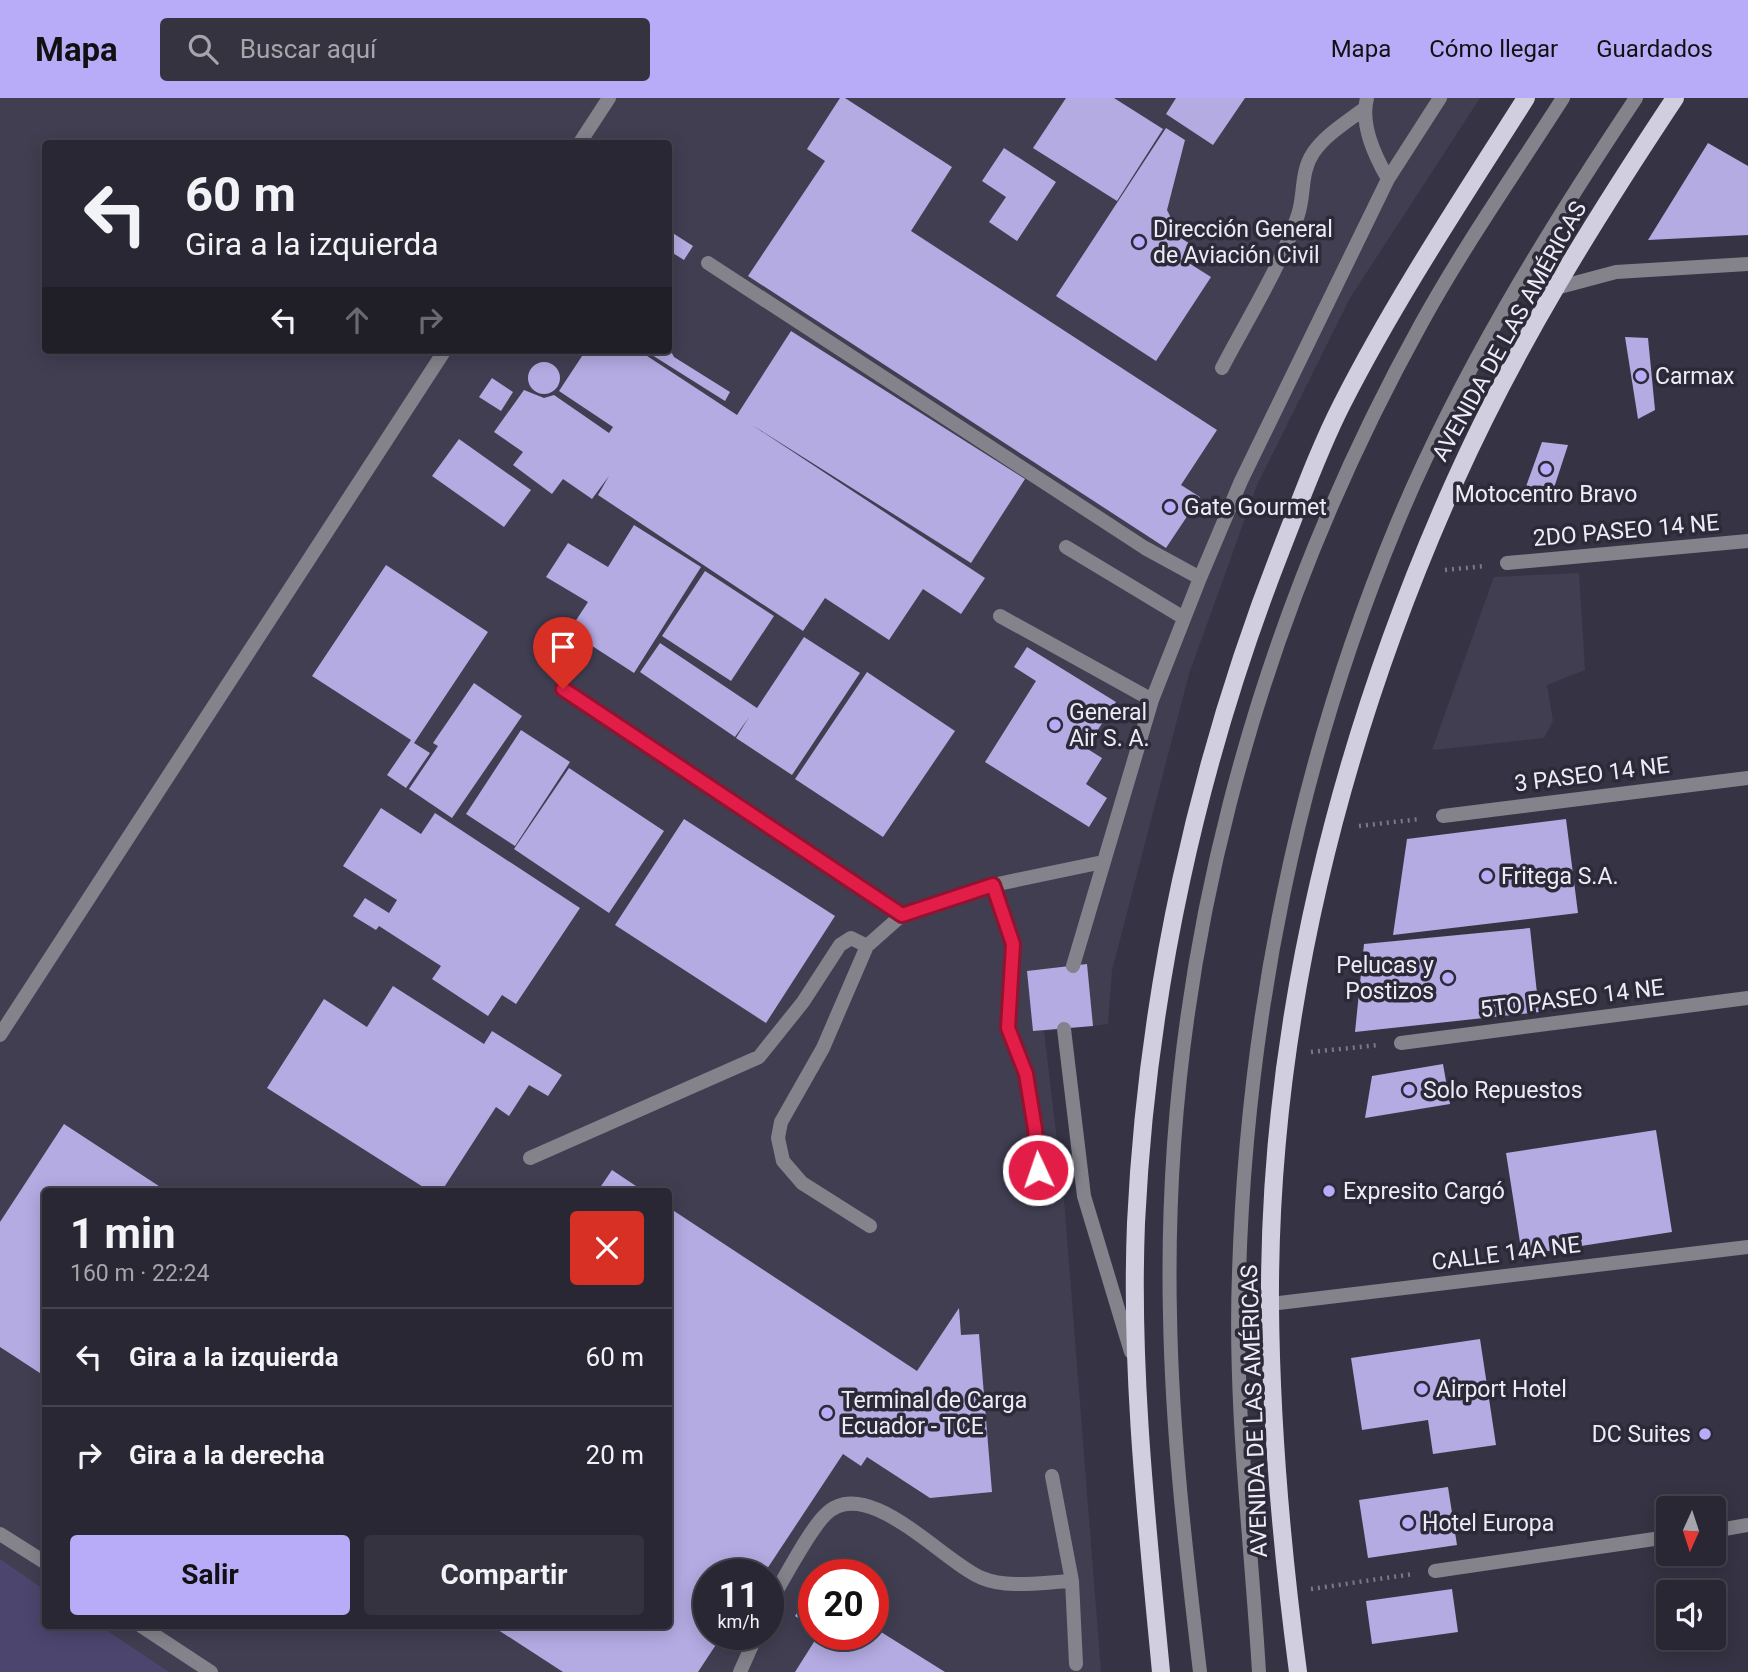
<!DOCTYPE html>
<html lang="es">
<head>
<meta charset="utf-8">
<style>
  body { margin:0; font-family:Roboto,sans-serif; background:#34333f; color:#f1f3f6; height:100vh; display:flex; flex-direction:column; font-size:26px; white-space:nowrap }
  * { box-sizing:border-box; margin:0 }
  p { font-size:23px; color:#a5a5ac }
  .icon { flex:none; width:38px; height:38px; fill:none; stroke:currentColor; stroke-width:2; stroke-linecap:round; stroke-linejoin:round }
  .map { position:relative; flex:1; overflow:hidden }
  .details { position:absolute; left:42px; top:1090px; width:630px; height:441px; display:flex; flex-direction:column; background:#282733; border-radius:7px; box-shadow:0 4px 18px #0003,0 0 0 2px #44444e }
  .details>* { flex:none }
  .hud { position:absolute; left:42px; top:42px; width:630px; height:214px; border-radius:7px; box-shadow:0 4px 18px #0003,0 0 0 2px #44444e; background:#282733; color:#f1f3f6; overflow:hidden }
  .needle { width:46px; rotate:183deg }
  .tools { position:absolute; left:1656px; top:1398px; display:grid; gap:14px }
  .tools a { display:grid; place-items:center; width:70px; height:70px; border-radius:7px; background:#282733; box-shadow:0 4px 18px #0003,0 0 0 2px #44444e; font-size:35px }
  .speed { position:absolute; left:693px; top:1461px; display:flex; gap:14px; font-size:35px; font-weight:700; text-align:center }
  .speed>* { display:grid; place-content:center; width:91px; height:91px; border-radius:50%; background:#282733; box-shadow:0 4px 18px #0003,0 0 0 2px #44444e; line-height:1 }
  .speed small { font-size:18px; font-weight:400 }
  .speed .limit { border:10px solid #d22; background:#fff; color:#111 }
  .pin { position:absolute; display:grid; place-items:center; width:60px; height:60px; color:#fff; margin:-72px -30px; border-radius:50% 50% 50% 0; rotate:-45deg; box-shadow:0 0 7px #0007 }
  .pin .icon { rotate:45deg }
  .me { position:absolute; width:77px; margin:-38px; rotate:357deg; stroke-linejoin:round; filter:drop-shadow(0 0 5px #0008) }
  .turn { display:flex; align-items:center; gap:24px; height:147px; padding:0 28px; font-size:32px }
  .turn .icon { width:91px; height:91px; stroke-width:2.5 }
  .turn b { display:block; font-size:49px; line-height:60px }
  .lanes { display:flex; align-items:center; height:66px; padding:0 28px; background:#0003; justify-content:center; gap:35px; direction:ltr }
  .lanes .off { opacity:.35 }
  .round { display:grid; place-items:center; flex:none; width:74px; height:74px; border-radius:7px; background:#34333f }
  .head { display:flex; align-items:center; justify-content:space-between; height:119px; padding:0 28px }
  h1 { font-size:42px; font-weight:700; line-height:52px }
  .action { display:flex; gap:14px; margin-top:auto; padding:14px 28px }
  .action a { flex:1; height:80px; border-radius:7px; background:#b8abf7; color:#111; font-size:28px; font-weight:700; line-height:80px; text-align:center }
  .action a+a { background:#34333f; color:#f1f3f6 }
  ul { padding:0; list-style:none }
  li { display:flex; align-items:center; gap:21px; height:98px; padding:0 28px; border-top:2px solid #44444e }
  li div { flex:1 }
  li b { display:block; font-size:26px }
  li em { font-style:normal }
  header { display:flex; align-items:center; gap:42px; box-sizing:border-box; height:98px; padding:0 35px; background:#b8abf7; color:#111 }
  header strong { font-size:33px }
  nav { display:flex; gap:38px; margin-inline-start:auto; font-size:24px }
  .search { width:490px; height:63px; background:#34333f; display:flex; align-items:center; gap:18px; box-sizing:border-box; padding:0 24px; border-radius:7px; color:#a5a5ac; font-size:26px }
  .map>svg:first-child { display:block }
  .built { fill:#413e52; fill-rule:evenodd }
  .green { fill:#4c456e }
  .building { fill:#b3abe2 }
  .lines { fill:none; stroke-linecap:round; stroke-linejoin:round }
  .path { stroke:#7a7986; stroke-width:4.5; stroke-dasharray:2 5; stroke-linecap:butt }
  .lane { stroke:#84838b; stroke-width:14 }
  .street { stroke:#84838b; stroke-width:14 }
  .primary { stroke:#d1cfdf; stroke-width:18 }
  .route-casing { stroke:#92132f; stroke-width:18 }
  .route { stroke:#e11d48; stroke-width:12 }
  .poi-dot { fill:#b8abf7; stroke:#2c2a39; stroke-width:2.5 }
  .labels { text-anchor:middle; stroke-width:7; stroke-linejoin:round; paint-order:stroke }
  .poi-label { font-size:23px; fill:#edecf6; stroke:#2c2a39; text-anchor:start }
  .street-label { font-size:23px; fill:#edecf6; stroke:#2c2a39 }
</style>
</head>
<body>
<header>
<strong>Mapa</strong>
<div class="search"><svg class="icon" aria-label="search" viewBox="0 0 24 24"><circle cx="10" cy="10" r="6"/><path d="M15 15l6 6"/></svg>Buscar aquí</div>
<nav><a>Mapa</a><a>Cómo llegar</a><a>Guardados</a></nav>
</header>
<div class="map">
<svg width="1748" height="1574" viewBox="0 0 1748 1574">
  <rect width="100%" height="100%" fill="#363444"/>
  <path class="built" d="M0 0H1480L1350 200 1257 387 1189 576 1112 872 1108 926 1044 933 1064 1102 1101 1574H0ZM46 46H668V252H46ZM46 1094H668V1528H46ZM709 1477H768V1536H709ZM814 1477H873V1536H814Z
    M1579 475 1585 572 1547 587 1553 623 1544 640 1432 652 1494 479Z"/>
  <path class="green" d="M0 1461 45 1492 46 1528H100L169 1574H0Z"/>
  <path class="building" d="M840 0H845L952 69 911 133 1217 332 1181 387 1200 399 1166 450 748 178 825 63 807 51Z
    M1066 0H1114L1163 31 1117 103 1033 50Z
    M1176 0H1245L1213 47 1166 16Z
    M1166 30 1185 42 1167 112 1181 140 1193 148 1184 162 1211 179 1156 263 1056 198Z
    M1708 45 1748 68V137L1648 142Z
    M1004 50 1056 84 1017 143 989 124 1006 99 982 83Z
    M668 132 693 148 684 162 668 152Z
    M791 233 1025 381 971 465 752 327 985 480 961 516 923 491 889 542 825 500 803 533 598 397 609 378 592 401 563 381 552 396 513 367 523 354 494 334 524 292 544 300 554 297 609 335 613 329 559 293 586 252H638L737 317Z
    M1625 239 1648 240 1655 312 1638 321Z
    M668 248 674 259 730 294 725 303 644 252H668Z
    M528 280a16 16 0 1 1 32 0a16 16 0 1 1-32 0Z
    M492 280 513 294 501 313 479 299Z
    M459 341 531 392 504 429 432 378Z
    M1542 344 1568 347 1551 399 1524 394Z
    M634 427 701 469 634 575 569 533 588 504 546 479 568 445 608 469Z
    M386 467 488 534 414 645 430 655 406 690 387 677 411 642 312 578Z
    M705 473 774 518 731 583 662 538Z
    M804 539 860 575 792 677 736 640 749 619 735 639 640 574 660 545 757 610Z
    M1027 549 1116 604 1086 650 1102 660 1086 686 1107 700 1089 729 985 664 1036 583 1014 569Z
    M867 574 955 633 883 739 795 681Z
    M474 585 522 618 452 720 409 691 438 648 433 645Z
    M521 632 570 664 515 748 466 716Z
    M569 670 664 733 609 815 514 751Z
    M381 710 421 736 435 715 580 810 516 906 502 897 488 918 432 881 441 868 379 828 376 832 353 818 365 800 389 815 397 802 343 768Z
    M684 721 835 818 766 925 615 827Z
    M1566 721 1578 815 1393 837 1407 741Z
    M1530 830 1539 914 1355 934 1364 846Z
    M1087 866 1093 928 1033 933 1027 873Z
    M393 888 484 946 492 933 562 977 548 998 529 987 509 1018 496 1009 441 1094H431L267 990 324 901 367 929Z
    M1443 966 1450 1006 1365 1020 1372 978Z
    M64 1026 168 1094H46V1279L0 1249V1124Z
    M1656 1032 1672 1134 1522 1157 1506 1055Z
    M612 1072 645 1094H597Z
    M668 1109 917 1273 959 1210 961 1237 979 1236 992 1394 930 1400 867 1359 861 1368 843 1356 763 1477H709V1536H723L698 1574H563L492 1528H668Z
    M1480 1241 1496 1347 1433 1356 1428 1322 1362 1332 1351 1260Z
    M1448 1389 1457 1447 1368 1460 1359 1402Z
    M814 1489V1530L795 1518Z
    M1452 1491 1458 1534 1372 1546 1366 1503Z
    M873 1529 945 1574H795L819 1536H873Z"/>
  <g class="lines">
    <path class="path" d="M1445 472 1485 468
      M1359 728 1420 721
      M1311 954 1379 947
      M1311 1491 1413 1476"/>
    <path class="lane" d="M1367 0C1360 27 1375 58 1388 81
      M579 46 609 0
      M708 165 1145 450 1200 480
      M1222 270C1248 220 1280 170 1298 117 1305 96 1300 75 1313 55 1326 36 1347 24 1365 10
      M1066 449 1184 520
      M1000 518 1152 602
      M563 591 902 817
      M993 787 1013 846 1008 930 1026 976 1036 1031 1038 1072
      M1073 868 1152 602 1200 480 1241 383 1388 81 1440 0
      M1064 931 1084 1098 1131 1254
      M0 937 445 252
      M530 1060 759 959 803 904 840 847 851 840 867 848
      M870 1128 802 1085 783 1063 778 1040 781 1024 823 950 867 848 902 817 993 787 1103 764
      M1052 1378 1072 1483 1076 1566
      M0 1436 46 1465
      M768 1507C783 1484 807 1435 825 1417 866 1374 944 1465 982 1480 1008 1491 1044 1484 1072 1483
      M141 1528 211 1574
      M740 1574 757 1536
      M1200 1574C1186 1455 1172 1337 1170 1217 1162 871 1254 528 1421 226 1464 148 1515 75 1563 0
      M1259 1574C1251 1441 1234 1309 1239 1175 1247 920 1298 664 1396 428 1458 278 1546 135 1636 0"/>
    <path class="street" d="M1556 190 1616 174 1748 166
      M1507 465 1748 443
      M1443 718 1748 680
      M1401 945 1748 900
      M1270 1206 1748 1149
      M1713 1433 1748 1427
      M1435 1473 1668 1439"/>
    <path class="primary" d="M1161 1574C1147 1426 1130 1274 1136 1125 1147 895 1197 666 1281 452 1300 404 1318 353 1342 306 1396 200 1462 101 1526 0
      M1298 1574C1282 1453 1271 1330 1270 1208 1268 926 1340 639 1455 383 1515 249 1594 122 1675 0"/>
  </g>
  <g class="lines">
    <defs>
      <path id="route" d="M563 591 902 817 993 787 1013 846 1008 930 1026 976 1035 1031 1038 1072"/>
    </defs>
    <use href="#route" class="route-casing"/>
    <use href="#route" class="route"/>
  </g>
  <g class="poi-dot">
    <circle cx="1139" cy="144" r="7"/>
    <circle cx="1641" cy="278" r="7"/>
    <circle cx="1546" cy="371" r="7"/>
    <circle cx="1170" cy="409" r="7"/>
    <circle cx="1055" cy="627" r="7"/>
    <circle cx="1487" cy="778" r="7"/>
    <circle cx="1448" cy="880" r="7"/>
    <circle cx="1409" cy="992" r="7"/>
    <circle cx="1329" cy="1093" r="7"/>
    <circle cx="1422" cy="1291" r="7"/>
    <circle cx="827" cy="1315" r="7"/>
    <circle cx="1705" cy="1336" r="7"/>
    <circle cx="1408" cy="1425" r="7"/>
  </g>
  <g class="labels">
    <g class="poi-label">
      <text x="1153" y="139">Dirección General<tspan x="1153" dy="26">de Aviación Civil</tspan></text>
      <text x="1655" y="286">Carmax</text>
      <text x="1546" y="404" text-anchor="middle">Motocentro Bravo</text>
      <text x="1184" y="417">Gate Gourmet</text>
      <text x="1069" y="622">General<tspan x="1069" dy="26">Air S. A.</tspan></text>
      <text x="1501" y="786">Fritega S.A.</text>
      <text x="1434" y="875" text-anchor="end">Pelucas y<tspan x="1434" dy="26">Postizos</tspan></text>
      <text x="1423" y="1000">Solo Repuestos</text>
      <text x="1343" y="1101">Expresito Cargó</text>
      <text x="1436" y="1299">Airport Hotel</text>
      <text x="841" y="1310">Terminal de Carga<tspan x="841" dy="26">Ecuador - TCE</tspan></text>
      <text x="1691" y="1344" text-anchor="end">DC Suites</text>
      <text x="1422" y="1433">Hotel Europa</text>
    </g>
    <g class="street-label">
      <text transform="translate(1509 233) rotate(-61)" y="8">AVENIDA DE LAS AMÉRICAS</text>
      <text transform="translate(1626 432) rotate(-5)" y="8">2DO PASEO 14 NE</text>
      <text transform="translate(1592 676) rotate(-7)" y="8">3 PASEO 14 NE</text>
      <text transform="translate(1572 900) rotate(-7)" y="8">5TO PASEO 14 NE</text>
      <text transform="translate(1506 1155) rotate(-7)" y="8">CALLE 14A NE</text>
      <text transform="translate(1254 1313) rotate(-92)" y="8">AVENIDA DE LAS AMÉRICAS</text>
    </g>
  </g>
</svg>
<div class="tools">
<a><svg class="needle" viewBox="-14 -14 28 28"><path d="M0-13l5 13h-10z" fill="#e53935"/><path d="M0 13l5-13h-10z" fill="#a5a5ac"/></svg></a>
<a><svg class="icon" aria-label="sound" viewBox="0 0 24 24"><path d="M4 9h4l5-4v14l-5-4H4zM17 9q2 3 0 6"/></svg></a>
</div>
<div class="speed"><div>11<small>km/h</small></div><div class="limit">20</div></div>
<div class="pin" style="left:563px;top:591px;background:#d93025"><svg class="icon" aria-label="arrive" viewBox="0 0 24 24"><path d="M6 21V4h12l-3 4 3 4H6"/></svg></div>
<svg class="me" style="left:1038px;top:1072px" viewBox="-20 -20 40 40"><circle r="17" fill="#e11d48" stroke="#fff" stroke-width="3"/><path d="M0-11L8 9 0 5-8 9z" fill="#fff"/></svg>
<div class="hud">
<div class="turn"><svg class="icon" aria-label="left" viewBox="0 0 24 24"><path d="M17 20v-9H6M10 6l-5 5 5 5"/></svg><div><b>60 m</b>Gira a la izquierda</div></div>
<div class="lanes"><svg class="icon" aria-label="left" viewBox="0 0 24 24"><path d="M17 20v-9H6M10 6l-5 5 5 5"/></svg><svg class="icon off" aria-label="ahead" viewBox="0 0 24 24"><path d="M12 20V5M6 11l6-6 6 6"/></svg><svg class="icon off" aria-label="right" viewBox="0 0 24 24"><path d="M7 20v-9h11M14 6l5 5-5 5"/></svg></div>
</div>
<section class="details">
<div class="head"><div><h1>1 min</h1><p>160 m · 22:24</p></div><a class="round" style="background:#d93025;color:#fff"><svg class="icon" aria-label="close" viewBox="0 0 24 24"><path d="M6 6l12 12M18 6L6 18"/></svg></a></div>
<ul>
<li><svg class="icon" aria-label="left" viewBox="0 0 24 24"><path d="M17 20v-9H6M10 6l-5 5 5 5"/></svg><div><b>Gira a la izquierda</b></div><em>60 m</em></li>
<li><svg class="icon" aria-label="right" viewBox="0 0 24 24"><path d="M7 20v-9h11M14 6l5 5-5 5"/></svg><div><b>Gira a la derecha</b></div><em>20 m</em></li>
</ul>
<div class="action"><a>Salir</a><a>Compartir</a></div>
</section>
</div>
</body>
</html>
